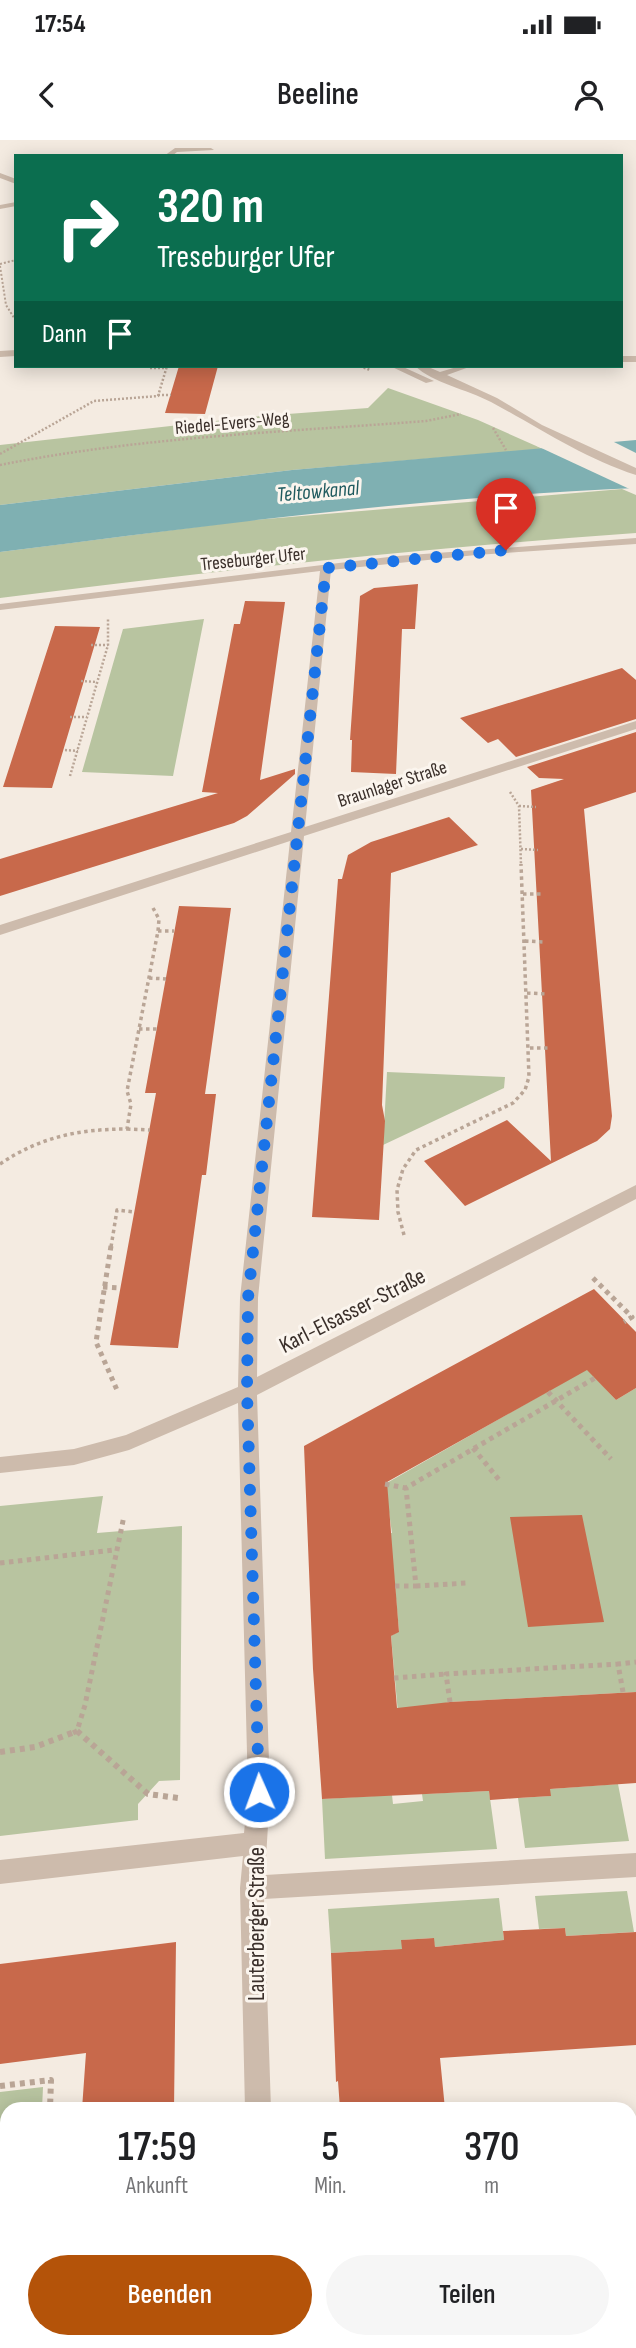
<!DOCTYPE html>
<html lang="de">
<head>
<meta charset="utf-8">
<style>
  body { margin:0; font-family:"Sofia Sans Condensed",sans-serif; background:#f6f6f6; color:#202124; height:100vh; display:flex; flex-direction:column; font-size:26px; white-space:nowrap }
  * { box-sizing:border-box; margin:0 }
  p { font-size:23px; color:#757577 }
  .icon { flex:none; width:38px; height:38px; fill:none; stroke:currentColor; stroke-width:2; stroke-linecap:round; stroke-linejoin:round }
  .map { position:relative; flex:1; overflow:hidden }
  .details { position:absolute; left:0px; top:1962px; width:637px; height:247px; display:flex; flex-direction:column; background:#fff; border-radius:21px 21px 0 0; box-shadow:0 4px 18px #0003 }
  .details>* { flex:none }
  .top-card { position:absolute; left:14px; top:14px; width:609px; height:214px; border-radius:0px; box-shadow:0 4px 18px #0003; background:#0b6e4f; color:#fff; overflow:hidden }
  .pin { position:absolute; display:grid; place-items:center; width:60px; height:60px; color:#fff; margin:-72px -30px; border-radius:50% 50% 50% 0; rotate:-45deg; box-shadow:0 0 7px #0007 }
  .pin .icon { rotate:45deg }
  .me { position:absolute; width:77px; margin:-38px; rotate:358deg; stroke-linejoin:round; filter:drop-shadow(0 0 5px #0008) }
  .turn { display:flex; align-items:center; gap:24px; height:147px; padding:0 28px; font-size:32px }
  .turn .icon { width:91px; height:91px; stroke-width:2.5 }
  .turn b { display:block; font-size:49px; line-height:60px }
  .then { display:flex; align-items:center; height:66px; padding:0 28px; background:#0003; gap:14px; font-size:26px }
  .eta { display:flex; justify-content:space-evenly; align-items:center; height:119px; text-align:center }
  .eta b { font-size:42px; font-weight:600; line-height:49px }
  .primary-button { display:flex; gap:14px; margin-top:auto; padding:14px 28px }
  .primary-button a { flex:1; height:80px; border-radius:42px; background:#b45309; color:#fff; font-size:28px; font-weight:600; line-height:80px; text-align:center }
  .primary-button a+a { background:#f6f6f6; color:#202124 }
  .status { display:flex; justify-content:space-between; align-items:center; height:49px; padding:0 35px; background:#fff; direction:ltr }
  .status svg { height:19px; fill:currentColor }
  header { display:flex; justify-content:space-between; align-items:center; height:91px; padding:0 28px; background:#fff; font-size:32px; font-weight:600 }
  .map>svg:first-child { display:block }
  .green { fill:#b8c4a0 }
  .water { fill:#7fb0b2 }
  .pier { fill:#f4ebe1 }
  .building { fill:#c8694b }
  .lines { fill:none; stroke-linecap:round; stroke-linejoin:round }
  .path-far4 { stroke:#b9a596; stroke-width:2; stroke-dasharray:2 2; stroke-linecap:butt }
  .path-far3 { stroke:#b9a596; stroke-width:2.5; stroke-dasharray:2 2; stroke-linecap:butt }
  .path-far2 { stroke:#b9a596; stroke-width:3.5; stroke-dasharray:3.5 3.5; stroke-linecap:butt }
  .path-far1 { stroke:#b9a596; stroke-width:5; stroke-dasharray:4.5 4.5; stroke-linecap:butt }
  .path { stroke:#b9a596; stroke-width:6; stroke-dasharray:5 5; stroke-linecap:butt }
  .minor { fill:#cdbbac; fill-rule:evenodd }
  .route { stroke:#1a73e8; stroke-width:12; stroke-dasharray:0 21.6 }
  .labels { text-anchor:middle; stroke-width:6; stroke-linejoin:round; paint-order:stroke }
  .far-street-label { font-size:19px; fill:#3b302b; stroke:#fbf5ee }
  .far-water-label { font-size:21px; font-style:italic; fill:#1f5a5e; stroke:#fbf5ee }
  .street-label { font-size:23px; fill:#3b302b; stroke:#fbf5ee }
</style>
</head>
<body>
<div class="status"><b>17:54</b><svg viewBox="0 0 49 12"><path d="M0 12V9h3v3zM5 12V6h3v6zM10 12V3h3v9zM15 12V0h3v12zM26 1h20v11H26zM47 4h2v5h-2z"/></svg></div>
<header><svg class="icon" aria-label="back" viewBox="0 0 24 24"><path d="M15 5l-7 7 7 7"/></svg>Beeline<svg class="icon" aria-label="person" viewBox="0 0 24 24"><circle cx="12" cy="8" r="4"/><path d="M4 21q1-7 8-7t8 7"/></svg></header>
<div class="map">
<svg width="636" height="2208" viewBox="0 0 636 2208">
  <rect width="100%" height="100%" fill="#f4ebe1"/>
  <path class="green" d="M388 248 478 280 543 309 292 330 0 365V305L261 276 368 268Z
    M622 349 636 355V393C423 408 212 431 0 458V412L243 381Z
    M204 479 173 636 82 632 123 489Z
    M387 932 505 937 504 948 383 1005Z
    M587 1229 616 1260 636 1248V1552L450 1562 398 1573 391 1496 399 1491 390 1393H392L385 1344Z
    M103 1356 97 1393 182 1386 180 1640 159 1641 138 1664V1680L0 1696V1366Z
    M618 1644 629 1701 525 1708 518 1658 550 1656V1649Z
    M489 1651 497 1709 325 1719 322 1659 392 1655 393 1664 423 1661 422 1654Z
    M627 1751 634 1792 566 1796 565 1788 539 1789 535 1756Z
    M499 1758 504 1800 435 1807 433 1798 402 1800V1809L331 1813 328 1769Z
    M43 1947 42 1969H7V2202H32L31 2208H0V1952Z"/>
  <path class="water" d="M636 300V348C423 357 211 385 0 412V365L292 330Z"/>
  <path class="pier" d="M610 300 636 313V352L537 306Z"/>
  <path class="building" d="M179 226H218L205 274 165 273Z
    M418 444 415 489H402L396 634 351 632 352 600H350L360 456 374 448Z
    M245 461 285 462 260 640 295 629V634L247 676 234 683 0 756V719L218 653 202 652 234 484H240Z
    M55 486 100 487 52 648 3 647Z
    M622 528 636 540V579L516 617 498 599 488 603 460 578Z
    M636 592V652L584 669 612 976 610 989 597 1001 465 1066 424 1021 507 980 551 1021 531 650 564 639 539 638 527 627Z
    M449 677 478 705 391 733 382 965 385 981 379 1080 312 1077 338 739H342L348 715 371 702Z
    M179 766 231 768 205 954H216L206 1035H202L178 1208 110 1205 156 953H145Z
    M594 1149 636 1192V1248L616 1260 587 1230 387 1342 399 1492 391 1496 397 1568 450 1562 636 1552V1643L550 1649 551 1656 518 1658 490 1660 489 1651 322 1659 313 1529 304 1306Z
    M582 1375 604 1482 528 1487 510 1377Z
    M565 1788 566 1796 636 1792V1905L440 1918 445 1969H340L338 1941 336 1942 331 1813 402 1809 401 1800 434 1798 435 1807 504 1800 503 1791Z
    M176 1802 174 1969H82L86 1913 0 1924V1824Z"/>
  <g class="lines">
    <path class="path-far4" d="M0 124 16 120
      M0 126 6 165 16 181"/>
    <path class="path-far3" d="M360 226 370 230
      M150 228H167
      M158 255H171
      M493 288 506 310
      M0 314 94 261 158 256 167 226
      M0 325C140 297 284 292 426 281L461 274
      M91 505H108
      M81 541 97 542
      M70 577H87
      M65 610 78 611
      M70 636 108 505V478
      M510 652 519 666 521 725
      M519 666 536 667
      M521 709 538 710"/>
    <path class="path-far2" d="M523 754H541
      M158 791H174
      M525 801 544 802
      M149 838 166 839
      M527 853 547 854
      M139 889H157
      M530 908H550
      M127 989 150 990
      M0 1024C40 997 79 989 127 989L131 964 127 951 158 791 159 779 153 768
      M404 1095 398 1072 397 1050 403 1029 416 1010 513 963 525 950 529 937 521 724
      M111 1107 117 1070 134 1072"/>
    <path class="path-far1" d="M111 1106 96 1202 117 1250
      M593 1138 632 1177 624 1182
      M103 1147 120 1148
      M548 1252 611 1319
      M473 1308 500 1341
      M385 1344 406 1348
      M0 1423 114 1410
      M395 1446H416L406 1348 595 1238
      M416 1446 467 1443
      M394 1538 446 1534
      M623 1552 618 1524 636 1522
      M450 1562 446 1534 618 1524
      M73 1593 77 1591 85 1565 124 1376"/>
    <path class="path" d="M77 1591 148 1654 178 1658
      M0 1612 35 1607 77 1591
      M0 1946 51 1940 50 1969
      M40 2208 41 2202"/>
    <path class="minor" d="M175 8H211L214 10 177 12 172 16H164Z
      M0 33 16 39V44L0 38Z
      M16 62V66L0 69V65Z
      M16 210V216L0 217V211Z
      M621 216H636V222H621Z
      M390 226H401L434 241 426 243Z
      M415 226H426L440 232 460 226H472L447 235 497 258 542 285 636 328V335C585 319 538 287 491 262 466 249 433 243 415 226Z
      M636 398V404L476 415 331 430 305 687 636 581V589L304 696 258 1158 257 1237 636 1045V1059L257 1255 270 1652 265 1735 636 1713V1737L264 1759 271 1969H245L240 1748 243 1716 0 1744V1720L244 1693 248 1652 238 1263 129 1310 74 1325 0 1333V1317L74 1309 126 1295 238 1247 240 1158 290 701 0 795V785L291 692 320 431 0 470V464L397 416Z
      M250 2202H278V2208H250Z"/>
  </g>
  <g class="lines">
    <path class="route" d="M259 1652 247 1251 248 1158 326 428 506 410"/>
  </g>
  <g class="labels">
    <g class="far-street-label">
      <text transform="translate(232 282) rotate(-5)" y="7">Riedel-Evers-Weg</text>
      <text transform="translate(253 418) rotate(-6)" y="7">Treseburger Ufer</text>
      <text transform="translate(392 643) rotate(-18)" y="7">Braunlager Straße</text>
    </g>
    <g class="far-water-label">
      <text transform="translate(318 351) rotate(-5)" y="7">Teltowkanal</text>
    </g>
    <g class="street-label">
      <text transform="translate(352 1170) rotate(-27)" y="8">Karl-Elsasser-Straße</text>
      <text transform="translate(256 1784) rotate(-90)" y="8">Lauterberger Straße</text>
    </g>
  </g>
</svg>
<div class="pin" style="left:506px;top:410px;background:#d93025"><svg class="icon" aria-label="arrive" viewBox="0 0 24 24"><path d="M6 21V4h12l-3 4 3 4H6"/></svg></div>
<svg class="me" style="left:259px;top:1652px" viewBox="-20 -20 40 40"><circle r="17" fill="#1a73e8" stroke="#fff" stroke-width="3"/><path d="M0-11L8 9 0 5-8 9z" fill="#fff"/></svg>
<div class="top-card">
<div class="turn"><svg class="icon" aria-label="right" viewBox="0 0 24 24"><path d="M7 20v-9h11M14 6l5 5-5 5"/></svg><div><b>320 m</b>Treseburger Ufer</div></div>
<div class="then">Dann<svg class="icon" aria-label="arrive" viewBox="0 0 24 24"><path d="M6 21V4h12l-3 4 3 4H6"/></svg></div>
</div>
<section class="details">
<div class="eta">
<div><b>17:59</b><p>Ankunft</p></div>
<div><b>5</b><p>Min.</p></div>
<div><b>370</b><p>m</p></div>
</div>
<div class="primary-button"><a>Beenden</a><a>Teilen</a></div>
</section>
</div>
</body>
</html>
